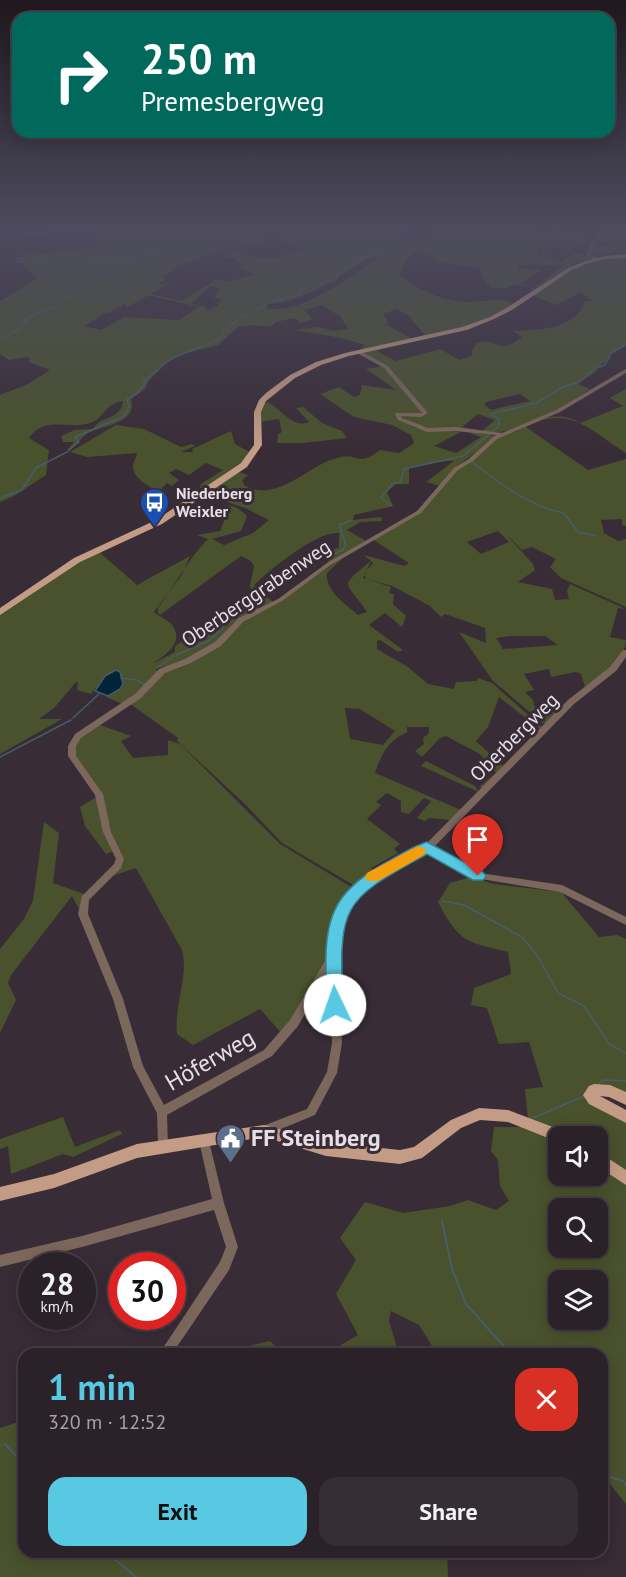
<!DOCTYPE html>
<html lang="en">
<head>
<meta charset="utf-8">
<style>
  body { margin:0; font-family:"PT Sans",sans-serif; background:#362e35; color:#f1f3f6; height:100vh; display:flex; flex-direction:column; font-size:22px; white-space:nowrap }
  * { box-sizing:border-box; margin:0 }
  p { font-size:20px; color:#a5a3a8 }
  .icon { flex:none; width:33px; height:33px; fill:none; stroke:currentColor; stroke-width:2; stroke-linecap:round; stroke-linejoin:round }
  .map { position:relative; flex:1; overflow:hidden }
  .sheet { position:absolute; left:18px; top:1348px; width:590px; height:210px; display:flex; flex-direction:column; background:#2a2129; border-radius:18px; box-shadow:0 3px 15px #0003,0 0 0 2px #463e46 }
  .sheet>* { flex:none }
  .top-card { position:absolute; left:12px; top:12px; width:603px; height:126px; border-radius:18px; box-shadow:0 3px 15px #0003,0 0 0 2px #463e46; background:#00695c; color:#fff; overflow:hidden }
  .buttons { position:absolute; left:548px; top:1126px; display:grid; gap:12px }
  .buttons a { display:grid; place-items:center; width:60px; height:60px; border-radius:12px; background:#2a2129; box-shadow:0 3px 15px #0003,0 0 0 2px #463e46; font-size:30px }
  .speed { position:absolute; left:18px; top:1252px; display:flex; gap:12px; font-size:30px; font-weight:700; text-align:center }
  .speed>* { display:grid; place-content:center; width:78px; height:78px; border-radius:50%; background:#2a2129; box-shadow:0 3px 15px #0003,0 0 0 2px #463e46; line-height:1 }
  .speed small { font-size:15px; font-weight:400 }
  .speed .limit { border:9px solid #d22; background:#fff; color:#111 }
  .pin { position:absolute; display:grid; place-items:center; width:51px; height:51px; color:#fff; margin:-62px -26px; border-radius:50% 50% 50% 0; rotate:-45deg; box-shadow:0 0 6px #0007 }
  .pin .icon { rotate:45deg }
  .me { position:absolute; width:66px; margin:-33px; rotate:357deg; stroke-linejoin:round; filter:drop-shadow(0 0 4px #0008) }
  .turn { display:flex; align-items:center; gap:21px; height:126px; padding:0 30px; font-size:27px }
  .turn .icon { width:78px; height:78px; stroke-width:2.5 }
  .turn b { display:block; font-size:42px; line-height:51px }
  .round { display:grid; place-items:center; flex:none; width:63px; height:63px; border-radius:18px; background:#362e35 }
  .headline { display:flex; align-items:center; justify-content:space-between; height:102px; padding:0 30px }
  h1 { font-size:36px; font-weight:700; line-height:45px; color:#57c9e2 }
  .primary-button { display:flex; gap:12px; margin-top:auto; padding:12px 30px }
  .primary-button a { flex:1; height:69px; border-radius:18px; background:#57c9e2; color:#111; font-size:24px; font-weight:700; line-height:69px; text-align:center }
  .primary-button a+a { background:#362e35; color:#f1f3f6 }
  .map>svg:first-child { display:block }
  .green { fill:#49522c; fill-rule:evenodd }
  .water { fill:#022439; stroke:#475c6d; stroke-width:1.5 }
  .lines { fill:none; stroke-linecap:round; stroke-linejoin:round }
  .stream-far1 { stroke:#475c6d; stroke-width:1.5 }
  .stream { stroke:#475c6d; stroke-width:2 }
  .minor { fill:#7b675c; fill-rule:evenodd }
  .major { fill:#c49c85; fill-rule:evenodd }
  .route { fill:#57c9e2; stroke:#398393; stroke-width:1.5 }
  .slow { fill:#f59e0b }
  .labels { text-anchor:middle; stroke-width:6; stroke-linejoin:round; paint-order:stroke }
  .far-poi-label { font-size:16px; font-weight:bold; fill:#e7dfe6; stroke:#382c37; text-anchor:start }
  .street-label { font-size:20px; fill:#e7dfe6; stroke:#382c37 }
  .near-street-label { font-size:24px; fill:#e7dfe6; stroke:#382c37 }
  .near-poi-label { font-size:24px; font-weight:bold; fill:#e7dfe6; stroke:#382c37; text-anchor:start }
</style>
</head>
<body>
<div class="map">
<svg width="626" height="1577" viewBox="0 0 626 1577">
  <rect width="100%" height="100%" fill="#382c37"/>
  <path class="green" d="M42 227H415L402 236 400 242 404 244 429 233 434 227 549 231 554 230 553 228 564 233H586L590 241 594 240 591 245 574 244 572 237 575 248 570 249 538 246 537 255 546 253 548 255 545 257 560 262 576 253 592 257 572 265 534 289 517 284 506 288H492L484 279 479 268 441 262 419 250 407 259 399 276C419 289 440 301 467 302 481 303 501 296 514 304 468 333 411 338 360 350L365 345 342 338 295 330 318 327 334 331 348 329 341 317 322 305 304 310 313 319 301 323 294 318 276 322 270 327 252 325 238 327 218 345 186 353 169 361 148 381 146 388 131 399C138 425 100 425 87 434 81 438 76 445 70 450H67L74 442H63L61 436 75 430 93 429C99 416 122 420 123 401 106 402 103 420 90 423 69 430 44 415 29 438L49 450 46 475 14 496 0 502V395L28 384 50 370 29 362 31 359 26 357 9 360 0 354V301L38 278 17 259 27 252 48 254 103 245 90 232H43ZM272 237 303 249C281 260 253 263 232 248L239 245H255ZM226 245 236 253 222 258H232L244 265 240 268 255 274 227 282 217 279 182 301 151 294 170 282 161 285 159 283 167 279 162 277 176 269 174 267 223 249ZM373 256 379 258C354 274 298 317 267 308L268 304C310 301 338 275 373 256ZM517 265H565L532 289 520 283 541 270 518 269ZM210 286 220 289 214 299 220 298 221 302 216 303 219 305 207 311 205 307 191 304ZM149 295 199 307 179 320 124 317 101 330 85 326 106 312V314L118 307 121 308 124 304 127 306 126 308ZM397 309 408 315 425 335 411 338 387 325 388 321 383 314Z
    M611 227H626V252L591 254 592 247H617L616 244 597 240Z
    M626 256V346L611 354 610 359 595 369 598 370 578 384 590 389C566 405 525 430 497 432 482 434 466 432 451 431 432 429 413 427 398 415L419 416 426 412 390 370 362 353 384 348 377 351 396 361 440 349 460 360 473 355 471 351C474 349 475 344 478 343 496 336 497 357 522 337L513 331C538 330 576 330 585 301H593L581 292 556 305 532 295 588 261ZM520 394 530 401 491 410 484 404 489 401ZM478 414 495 420 482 431 462 427Z
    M384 366 424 413 396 415 397 418 416 428 455 429 496 436 459 465 440 486 426 482 454 461C450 459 419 466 409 467V484H396L387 492 393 506 354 515 353 520 381 517 382 521 360 522 347 530 366 541 327 564 329 560 325 558 315 562V567L308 566 303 569 300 568 302 565 318 552 339 548V533C316 531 271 569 254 585L274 603C243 618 221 642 191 658 180 665 167 665 156 669L158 673 145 688 123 704 106 697 117 691 105 676 91 694 77 690 78 682H76L54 708 39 719H62L0 754V614L53 577 98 551 137 585 190 556 181 576 154 612C160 617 171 621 174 628 183 644 164 656 154 663L175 652V646L252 595 250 586 254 566 251 561 241 556 160 615 158 613V608C175 585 188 559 208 539L197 535 220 531 227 514 218 508C232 503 237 507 247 516L241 531 212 539 224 545 253 533 269 520 245 508 205 495 239 472 248 475 242 480 245 486C278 503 310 464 337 458 359 452 357 468 380 450L399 453 414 443 411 435 392 425 354 417 320 394 339 387 354 397 360 395 362 385 396 390 366 369ZM463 431 481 437 456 453 434 446Z
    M626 389V453C589 430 570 404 526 427L588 470 626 459V526L622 525V519L601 520 604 533 618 541 626 539V607L561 578 550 567 556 559 532 547 522 550 504 532 533 564 535 570 518 582 552 589 555 600 569 599 567 591 570 584 626 609 618 608 610 637 626 640C625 662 602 675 585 687L581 674 576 672 551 677 549 669 524 674 534 690 525 692 533 700 534 706 542 707V702L545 701 559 712 544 724 493 681 459 632 486 643 485 628 445 614 441 617 430 606 392 586 366 579 364 574 373 563 364 555 404 566 409 563 372 539C387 531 408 523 421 511 441 493 488 424 519 432L513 429C536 421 557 409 580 423L623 406 610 398ZM498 531 509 542 481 554 467 542ZM510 636H545L558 645 503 649 496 638Z
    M267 402C281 408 292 429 309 422L296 408 303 407 322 423 342 431 347 438 303 443H277L278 434 282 432 279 419 259 422 261 408Z
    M116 425 144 429 181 447 192 444 195 446 181 452H193L192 449 231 431 235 444 253 454 203 489 200 488 201 484 223 470 206 463 189 475 176 469 169 473 179 480 172 486 167 483 159 491C150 488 133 478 133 467 133 461 137 457 137 453L87 457 70 452Z
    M345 556 327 573C325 591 346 604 358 615L367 612C347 581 336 589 371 561L363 578 391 587 389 593 394 594 393 604 406 616 402 627 385 613 369 625 403 650 398 652 380 640 377 641V649L408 667 428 684 454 689 456 682 477 681 478 678 492 683 543 728 541 730 499 697 488 727 476 741 505 768 483 788 479 787 496 773 480 754 446 736 440 738 422 757 415 751 424 744 423 738 429 733V727H407V731H409C389 740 382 752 375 773L461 810 450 820 429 818 425 821 417 818 431 801 424 798 409 814 401 812V801L387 793 376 802 381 805 367 819 400 844 394 849 398 853 371 868 375 873 355 886 282 843 247 806 177 741 178 738 129 703 160 674 218 644 242 621 277 603ZM345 708 360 709 395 731 383 745 350 739Z
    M100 725 131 736 121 741 133 758 168 755V740L180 744 280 844 353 888 331 954 283 1035 260 1009 193 1045 177 1034C174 1006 189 975 182 950L136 868 109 877 121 865 104 808 73 756 77 740Z
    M426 761 475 786 479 792 421 766Z
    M98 796 114 851 106 854 85 826 80 807Z
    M44 822 59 833 53 883 87 895 79 909 72 896 11 975 8 983 16 1000 0 1033V949L24 919 33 901Z
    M471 877 494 884 561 892 599 937 617 935 626 939V1096L590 1088 626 1120V1174L597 1155V1137H566L528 1119 525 1089 543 1087 529 1042 499 1044 487 1008 471 1005 474 988 511 974 508 952C466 942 459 942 438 902L450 883Z
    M63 1117 75 1147 120 1130 122 1134 73 1157 63 1154 11 1174 8 1146 0 1149V1139Z
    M494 1127H528L558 1138V1176H597V1161L626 1181V1504L602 1474V1354H437L419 1325 391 1311 389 1321 399 1354H325L358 1335 336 1294 356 1260 340 1238 365 1202 403 1213 450 1206 468 1200 496 1210 509 1201 500 1186 498 1160 491 1151ZM558 1209H597V1248H558ZM558 1281H597V1320H558Z
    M270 1341 284 1354H236L240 1348Z
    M24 1420V1552L447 1553 448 1577H0V1428Z"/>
  <path class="water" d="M116 670 120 672 123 684 120 689 108 696 95 691 105 676Z"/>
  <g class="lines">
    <path class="stream-far1" d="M176 242 197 229 206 227
      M141 256 154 254 159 247 175 243
      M16 262 37 261 59 267 124 259
      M222 333 241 317 264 307V304L302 294 300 290 337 279V272L399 240 393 237 401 236 412 227
      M0 339 21 328 28 317 59 304 71 292 95 276 138 257
      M68 451 79 442 75 437 124 416 129 407 127 399 138 393 146 382 143 381C152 376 157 369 165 363 183 350 206 349 224 335
      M471 461C497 482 531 507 564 513L578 532 596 536
      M0 498 22 490 36 468 67 452
      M391 506 381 497 393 483H400L404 469 463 456 498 427 499 419 490 414 536 403 565 386 579 382 594 369 605 365 611 353 626 344
      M273 593 313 560 342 551 346 545 339 525 352 520
      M177 655 210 640 222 629 225 621 266 597
      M158 667 174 656
      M121 678 137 680 145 685
      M73 718 100 693
      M0 757 71 720
      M443 901 464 905 522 937 537 955 558 993 584 1006 609 1044 626 1053
      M597 1085 604 1080 626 1081
      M533 1118 584 1096"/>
    <path class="stream" d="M442 1221 452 1269 466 1304 511 1354
      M5 1444 21 1461 24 1488
      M602 1474 623 1481 626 1485
      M61 1552H65
      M90 1552 112 1557 136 1577"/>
    <path class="minor" d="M100 227H117L0 238V236Z
      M608 227H612L596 243 590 254 597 257V259H593L586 255 592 241Z
      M357 351H361L388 366 428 413 421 417 401 416 402 418 428 428 455 427 502 433 556 410 624 370 626 369V373L560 412 497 439 473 461 458 470 421 513 331 565 282 601 243 622 221 646 191 663 165 673 141 698 81 738 76 746V756L103 794 111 832 124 859 121 868 89 900 88 914 123 999 143 1066 164 1105 264 1050 290 1020 328 956 333 918 343 898 372 873 428 842 568 700 610 667 623 650H626V657L616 671 574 704 434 847 480 873 562 885 626 917V925L560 892 475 878 426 851 378 877 349 903 343 918 338 954 342 1043 337 1073 315 1115 264 1136 260 1135 259 1131 260 1127 307 1109 327 1072 332 1043 329 972 298 1026 272 1056 167 1115 168 1146 167 1150 163 1151 159 1150 158 1146 157 1113 133 1067 113 999 78 914 82 896 114 864 116 859 103 832 95 795 68 756V746L75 734 135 694 159 669 185 659 215 642 239 618 278 599 327 563 417 511 454 468 469 459 493 437 496 435 455 431 427 432 398 420 395 414 396 413H422L384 368 357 353Z
      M204 1136 208 1137 209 1141 224 1203 238 1247 229 1270 172 1354H159L220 1262 226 1247 214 1210 82 1247 0 1267V1255L82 1236 212 1199 199 1141 200 1137Z"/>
    <path class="major" d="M626 254V258L605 259 589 263 572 270 512 310 494 319 467 330 349 356 321 365 295 378 266 401 261 412 262 445 247 467 162 524 80 562 0 615V608L74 558 156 520 241 463 254 445V412L259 400 266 393 290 375 316 362 345 353 462 327 490 317 508 307 568 268 585 261 605 256Z
      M594 1084 610 1085 626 1092V1105L609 1097 600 1096 626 1110V1123L589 1104 583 1095 589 1086Z
      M479 1108 508 1110 566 1132 568 1137H558V1142L508 1122 480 1120 461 1128 422 1158 400 1164 326 1156 264 1137 137 1158 54 1188 0 1201V1187L54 1174 137 1144 264 1125 326 1142 400 1150 414 1147 451 1120Z
      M597 1151 626 1170V1185L597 1166Z"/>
  </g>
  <linearGradient id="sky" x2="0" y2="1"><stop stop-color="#1f181e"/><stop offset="0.51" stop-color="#4d4b5e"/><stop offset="1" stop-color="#4d4b5e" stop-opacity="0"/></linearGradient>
  <rect width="626" height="448" fill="url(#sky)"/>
  <path class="route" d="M427 842 483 872 486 876 483 880H473L427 854C340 901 339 906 343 1005L341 1010H329C324 998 326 981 326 968 324 912 340 887 389 861 401 854 414 846 427 842Z"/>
  <path class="slow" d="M418 846 424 848 426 851 424 855 378 881H367L365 877 367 873Z"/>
  <defs>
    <symbol id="bus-pin" viewBox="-11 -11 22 30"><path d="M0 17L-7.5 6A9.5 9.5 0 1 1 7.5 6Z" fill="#1a4fb4" stroke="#382c37"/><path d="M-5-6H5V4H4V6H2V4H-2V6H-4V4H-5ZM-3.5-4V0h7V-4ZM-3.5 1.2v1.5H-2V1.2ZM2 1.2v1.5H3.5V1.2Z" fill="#fff"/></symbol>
    <symbol id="civic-pin" viewBox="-11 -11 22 30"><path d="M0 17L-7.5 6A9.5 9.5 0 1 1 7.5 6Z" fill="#5c6f8a" stroke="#382c37"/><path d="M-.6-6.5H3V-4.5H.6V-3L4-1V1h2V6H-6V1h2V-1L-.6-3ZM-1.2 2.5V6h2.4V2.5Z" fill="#fff"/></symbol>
  </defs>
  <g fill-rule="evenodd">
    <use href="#bus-pin" x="138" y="486" width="33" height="45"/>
    <use href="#civic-pin" x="214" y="1122" width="33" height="45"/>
  </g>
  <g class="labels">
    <g class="far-poi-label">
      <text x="176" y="499">Niederberg<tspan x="176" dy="18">Weixler</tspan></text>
    </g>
    <g class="street-label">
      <text transform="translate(256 593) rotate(-34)" y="7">Oberberggrabenweg</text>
      <text transform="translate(514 737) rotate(-45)" y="7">Oberbergweg</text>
    </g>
    <g class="near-street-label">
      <text transform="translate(210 1060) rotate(-30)" y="8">Höferweg</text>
    </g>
    <g class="near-poi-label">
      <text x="251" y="1146">FF Steinberg</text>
    </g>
  </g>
</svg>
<div class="buttons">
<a><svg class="icon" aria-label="sound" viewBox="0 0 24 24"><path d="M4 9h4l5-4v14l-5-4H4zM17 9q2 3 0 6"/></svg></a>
<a><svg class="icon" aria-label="search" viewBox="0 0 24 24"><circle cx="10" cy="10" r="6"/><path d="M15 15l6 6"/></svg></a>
<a><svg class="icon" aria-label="layers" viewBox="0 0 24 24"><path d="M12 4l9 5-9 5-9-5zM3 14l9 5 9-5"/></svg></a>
</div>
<div class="speed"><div>28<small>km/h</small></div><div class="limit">30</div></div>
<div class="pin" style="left:478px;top:876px;background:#d93025"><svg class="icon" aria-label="arrive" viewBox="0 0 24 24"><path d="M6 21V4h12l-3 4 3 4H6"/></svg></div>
<svg class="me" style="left:335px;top:1005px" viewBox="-20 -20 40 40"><circle r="19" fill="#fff"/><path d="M0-13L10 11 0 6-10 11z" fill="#57c9e2"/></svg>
<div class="top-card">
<div class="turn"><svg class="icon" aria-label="right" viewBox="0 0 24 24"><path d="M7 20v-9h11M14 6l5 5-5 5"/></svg><div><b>250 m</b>Premesbergweg</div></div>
</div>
<section class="sheet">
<div class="headline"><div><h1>1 min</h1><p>320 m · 12:52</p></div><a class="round" style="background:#d93025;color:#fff"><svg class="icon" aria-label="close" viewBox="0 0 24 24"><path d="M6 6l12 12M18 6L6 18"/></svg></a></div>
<div class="primary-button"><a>Exit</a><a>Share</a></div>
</section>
</div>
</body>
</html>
